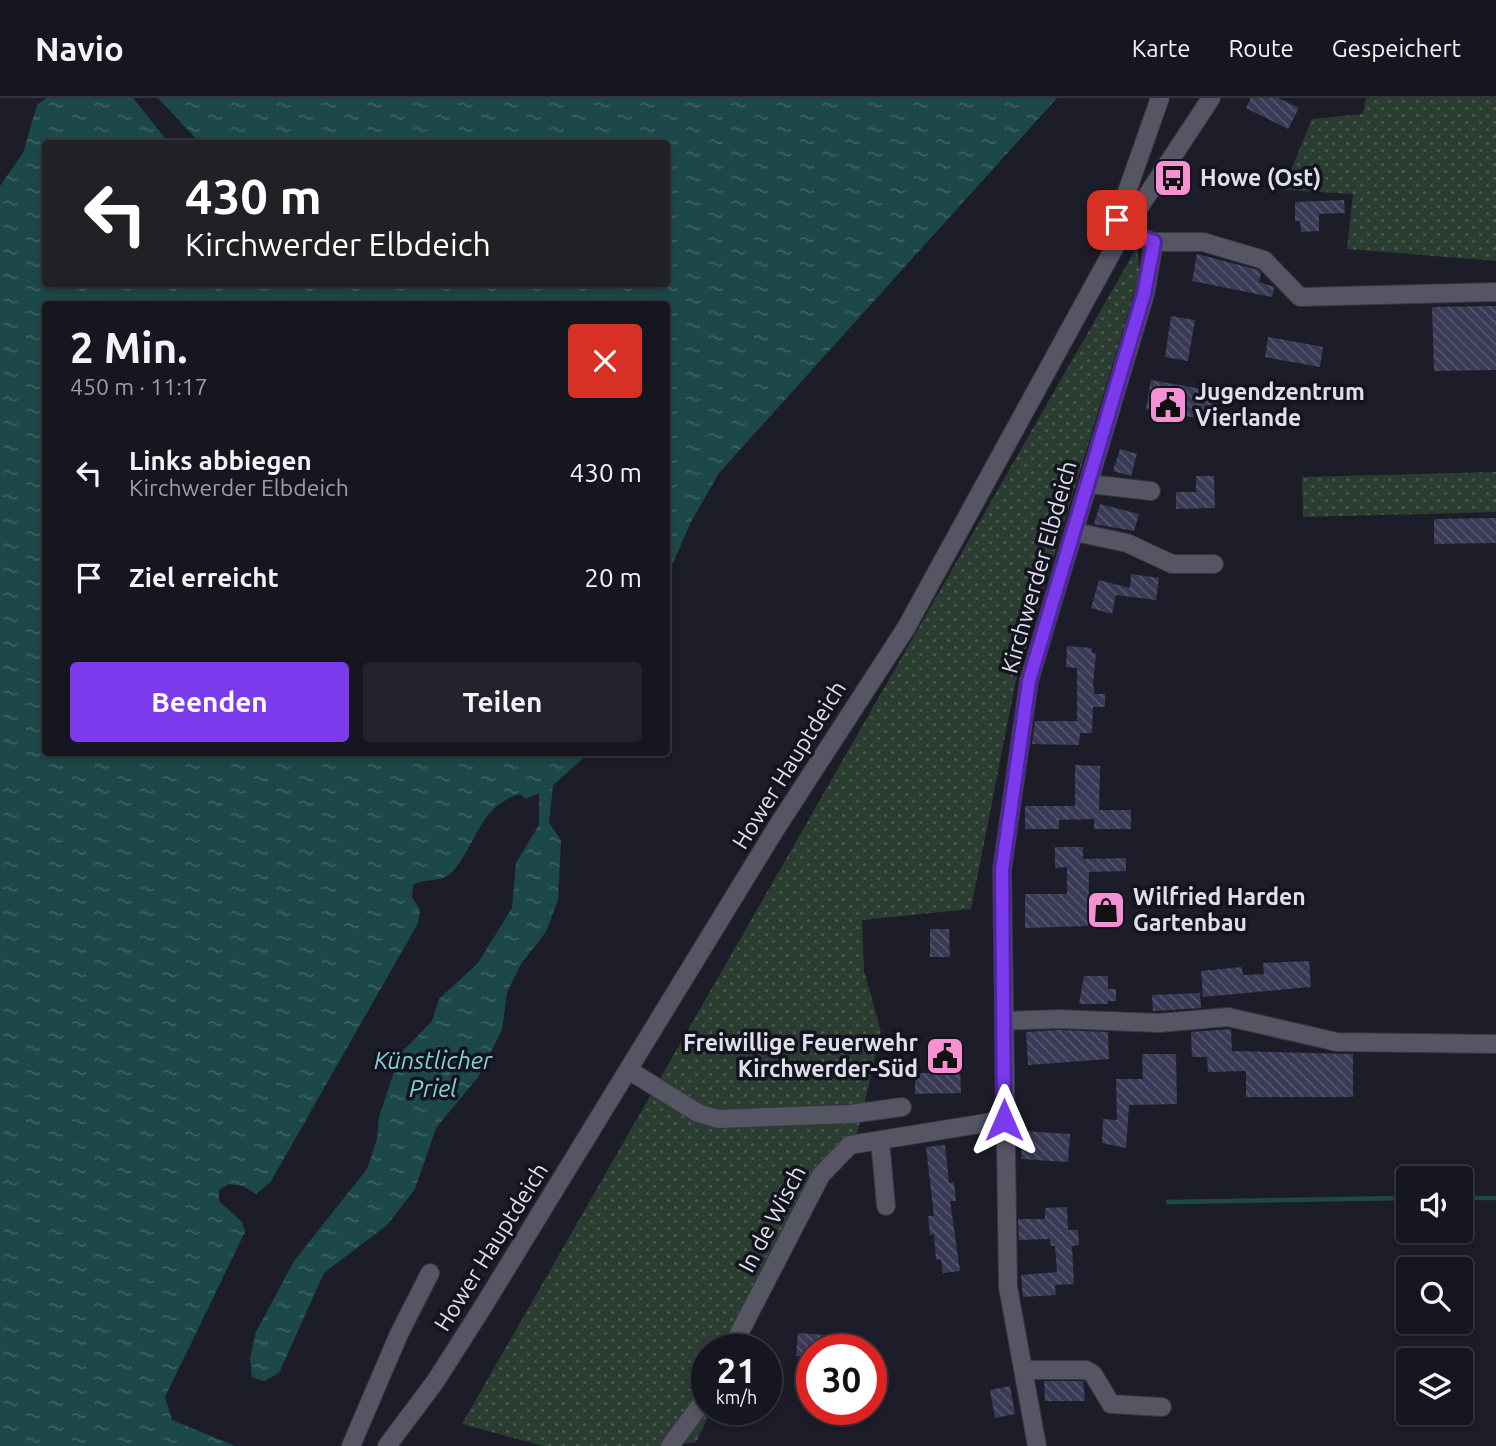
<!DOCTYPE html>
<html lang="de">
<head>
<meta charset="utf-8">
<style>
  body { margin:0; font-family:Ubuntu,sans-serif; background:#23232d; color:#f1f3f6; height:100vh; display:flex; flex-direction:column; font-size:26px; white-space:nowrap }
  * { box-sizing:border-box; margin:0 }
  p { font-size:23px; color:#9e9fa5 }
  .icon { flex:none; width:38px; height:38px; fill:none; stroke:currentColor; stroke-width:2; stroke-linecap:round; stroke-linejoin:round }
  .map { position:relative; flex:1; overflow:hidden }
  .panel { position:absolute; left:42px; top:203px; width:628px; height:455px; display:flex; flex-direction:column; background:#161620; border-radius:7px; box-shadow:0 4px 10px #0003,0 0 0 2px #35353e }
  .panel>* { flex:none }
  .hud { position:absolute; left:42px; top:42px; width:628px; height:147px; border-radius:7px; box-shadow:0 4px 10px #0003,0 0 0 2px #35353e; background:#202124; color:#fff; overflow:hidden }
  .buttons { position:absolute; left:1396px; top:1068px; display:grid; gap:14px }
  .buttons a { display:grid; place-items:center; width:77px; height:77px; border-radius:7px; background:#161620; box-shadow:0 4px 10px #0003,0 0 0 2px #35353e; font-size:35px }
  .speed { position:absolute; left:691px; top:1236px; display:flex; gap:14px; font-size:35px; font-weight:700; text-align:center }
  .speed>* { display:grid; place-content:center; width:91px; height:91px; border-radius:50%; background:#161620; box-shadow:0 4px 10px #0003,0 0 0 2px #35353e; line-height:1 }
  .speed small { font-size:18px; font-weight:400 }
  .speed .limit { border:10px solid #d22; background:#fff; color:#111 }
  .pin { position:absolute; display:grid; place-items:center; width:60px; height:60px; color:#fff; margin:-30px; border-radius:14px; box-shadow:0 4px 10px #0006 }
  .me { position:absolute; width:77px; margin:-38px; rotate:0deg; stroke-linejoin:round; filter:drop-shadow(0 0 5px #0008) }
  .turn { display:flex; align-items:center; gap:24px; height:147px; padding:0 28px; font-size:32px }
  .turn .icon { width:91px; height:91px; stroke-width:2.5 }
  .turn b { display:block; font-size:49px; line-height:60px }
  .round { display:grid; place-items:center; flex:none; width:74px; height:74px; border-radius:7px; background:#23232d }
  .head { display:flex; align-items:center; justify-content:space-between; height:119px; padding:0 28px }
  h1 { font-size:42px; font-weight:700; line-height:52px }
  .button { display:flex; gap:14px; margin-top:auto; padding:14px 28px }
  .button a { flex:1; height:80px; border-radius:7px; background:#7c3aed; color:#fff; font-size:28px; font-weight:700; line-height:80px; text-align:center }
  .button a+a { background:#23232d; color:#f1f3f6 }
  ul { padding:0; list-style:none }
  li { display:flex; align-items:center; gap:21px; height:105px; padding:0 28px }
  li div { flex:1 }
  li b { display:block; font-size:26px }
  li em { font-style:normal }
  header { display:flex; align-items:center; gap:42px; box-sizing:border-box; height:98px; padding:0 35px; background:#161620; border-bottom:2px solid #35353e }
  header strong { font-size:33px }
  nav { display:flex; gap:38px; margin-inline-start:auto; font-size:24px }
  .map>svg:first-child { display:block }
  .grass { fill:url(#grass-dots) }
  .water { fill:url(#water-ripples) }
  .lines { fill:none; stroke-linecap:round; stroke-linejoin:round }
  .stream { stroke:#1d4849; stroke-width:4.5 }
  .building { fill:url(#building-back-hatch) }
  .minor-casing { stroke:#373741; stroke-width:20 }
  .minor { stroke:#555564; stroke-width:18 }
  .route-casing { stroke:#51269a; stroke-width:18 }
  .route { stroke:#7c3aed; stroke-width:12 }
  .labels { text-anchor:middle; stroke-width:7; stroke-linejoin:round; paint-order:stroke }
  .poi-label { font-size:23px; font-weight:bold; fill:#dfe0e9; stroke:#141420; text-anchor:start }
  .street-label { font-size:23px; fill:#dfe0e9; stroke:#141420 }
  .water-label { font-size:24px; font-style:italic; fill:#83d1d4; stroke:#141420 }
</style>
</head>
<body>
<header>
<strong>Navio</strong>
<nav><a>Karte</a><a>Route</a><a>Gespeichert</a></nav>
</header>
<div class="map">
<svg width="1496" height="1348" viewBox="0 0 1496 1348">
  <defs>
    <pattern id="grass-dots" width="8" height="8" patternUnits="userSpaceOnUse" patternTransform="scale(1.75)"><rect width="8" height="8" fill="#2b3d30"/><path d="M2 2h.1M6 6h.1" fill="none" stroke="#49594e" stroke-width="1.8" stroke-linecap="round"/></pattern>
    <pattern id="water-ripples" width="26" height="14" patternUnits="userSpaceOnUse" patternTransform="scale(1.75)"><rect width="26" height="14" fill="#1d4849"/><path d="M2 4q2-2 4 0t4 0M15 11q2-2 4 0t4 0" fill="none" stroke="#3d6263"/></pattern>
    <pattern id="building-back-hatch" width="6" height="6" patternUnits="userSpaceOnUse" patternTransform="scale(1.75)"><rect width="6" height="6" fill="#3a3a56"/><path d="M-1 5l2 2M0 0l6 6M5-1l2 2" fill="none" stroke="#56566e"/></pattern>
  </defs>
  <rect width="100%" height="100%" fill="#1d1d2a"/>
  <path class="grass" d="M1366 0H1496V163L1347 151 1353 96 1283 92 1312 21 1363 16Z
    M1137 149 1140 177 1016 582 971 811 862 822 864 873 881 934 856 1041 824 1079 740 1251H707V1311H712L696 1344 661 1348H543L462 1326Z
    M1496 374V414L1303 419 1302 379Z"/>
  <path class="water" d="M46 0H133L169 45 46 46V186H667V46L200 45 158 0H1057L719 375 691 424 667 478V206H46V654L589 655 553 687 549 725 561 742 558 802 546 834 521 866 507 894 502 932 478 979 436 1030 415 1091 387 1127 324 1175 279 1275 264 1283 252 1279 250 1260 256 1234 294 1163 367 1071 377 1041 379 1019 400 956 432 923 439 901 478 865 512 810 516 765 539 727V695L526 701 520 696C480 707 477 745 453 773 442 786 426 779 413 787L412 799 420 812 418 825 270 1085 256 1096 243 1088 229 1086 219 1092V1103L242 1124 245 1134 165 1299 172 1322 235 1348H0V88L23 55 37 7Z"/>
  <g class="lines">
    <path class="stream" d="M1461 1100H1496
      M1168 1104 1409 1100"/>
  </g>
  <path class="building" d="M1251 0H1278L1299 10 1288 31 1246 10Z
    M1344 102 1345 115 1319 116V133L1301 134 1300 123H1295V104Z
    M1197 156 1258 172 1261 175 1259 184 1274 189 1272 199 1192 183Z
    M1496 208V272L1434 273 1432 209Z
    M1171 218 1195 222 1188 263 1165 259Z
    M1268 239 1323 249 1320 269 1265 259Z
    M1151 282 1219 294 1214 323 1146 311Z
    M1120 351 1137 356 1131 378 1113 373Z
    M1196 378H1214L1215 410 1176 411V394H1196Z
    M1100 406 1139 416 1134 433 1094 426Z
    M1496 420V445L1434 446V421Z
    M1131 476 1159 480 1156 502 1116 497 1112 516 1091 510 1099 482 1130 490Z
    M1067 548 1092 550V555H1096L1093 588 1095 596H1105V609H1093L1092 635H1080L1079 647 1032 646 1035 623H1077V570L1066 569Z
    M1075 667 1100 668 1099 712H1131V731H1094V721L1059 722V731H1025V708H1075Z
    M1055 749H1083V761L1126 760V773L1089 774 1088 828 1025 830V796H1067V769L1055 770Z
    M930 831H949L950 859H930Z
    M1309 863 1311 889 1203 899 1201 873 1242 869 1243 877 1264 876 1263 865Z
    M1084 878H1108V891H1116V903H1108V906H1079Z
    M1200 895 1201 910 1153 913 1152 897Z
    M1231 931 1232 953 1353 956V999H1246V973L1208 974 1207 959H1192L1191 934Z
    M1059 932 1108 934 1109 961 1028 967 1026 934Z
    M959 941 961 995 915 996V975H932L930 942Z
    M1142 956H1176L1177 1006 1129 1007 1126 1050 1102 1045 1103 1021 1117 1022 1116 981H1143Z
    M1023 1033 1070 1036 1068 1064 1021 1061Z
    M945 1047 949 1085 954 1084 956 1103H950L960 1173 943 1175 941 1161 936 1162 934 1136 930 1137 928 1118H934L926 1049Z
    M1067 1109 1068 1132H1078L1079 1147 1072 1148 1074 1186 1055 1187 1056 1197 1023 1199 1021 1177 1057 1174 1055 1148H1051L1050 1141 1019 1142 1018 1121H1045V1110Z
    M798 1235 851 1239 850 1251H812V1259L796 1258Z
    M1044 1283H1083L1085 1303H1045Z
    M1010 1288 1015 1316 995 1320 990 1292Z"/>
  <g class="lines">
    <defs>
      <path id="minor" d="M1154 144H1203L1264 162 1300 199 1496 194
        M1089 386 1151 393
        M1075 434 1127 445 1172 466H1214
        M1005 923 1059 921 1159 925 1228 919 1337 944 1496 946
        M630 973 698 1015 718 1021 851 1016 902 1009
        M880 1042 886 1108
        M731 1251 821 1077 850 1047 1004 1022
        M1023 1272H1086L1093 1276 1111 1306 1162 1309
        M351 1348 399 1236 430 1175
        M387 1348 435 1284 481 1212 775 732 906 530 1123 134 1211 0
        M670 1348 707 1298
        M1037 1348 1008 1189 1002 772 1029 583 1145 196 1154 144 1123 134 1117 122 1160 0"/>
    </defs>
    <use href="#minor" class="minor-casing"/>
    <use href="#minor" class="minor"/>
  </g>
  <g class="lines">
    <defs>
      <path id="route" d="M1004 1022 1002 772 1029 583 1144 196 1154 144 1123 134 1117 122"/>
    </defs>
    <use href="#route" class="route-casing"/>
    <use href="#route" class="route"/>
  </g>
  <defs>
    <symbol id="bus-square" viewBox="-11 -11 22 22"><rect x="-9" y="-9" width="18" height="18" rx="4" fill="#f591d2" stroke="#141420"/><path d="M-5-6H5V4H4V6H2V4H-2V6H-4V4H-5ZM-3.5-4V0h7V-4ZM-3.5 1.2v1.5H-2V1.2ZM2 1.2v1.5H3.5V1.2Z" fill="#111"/></symbol>
    <symbol id="civic-square" viewBox="-11 -11 22 22"><rect x="-9" y="-9" width="18" height="18" rx="4" fill="#f591d2" stroke="#141420"/><path d="M-.6-6.5H3V-4.5H.6V-3L4-1V1h2V6H-6V1h2V-1L-.6-3ZM-1.2 2.5V6h2.4V2.5Z" fill="#111"/></symbol>
    <symbol id="shop-square" viewBox="-11 -11 22 22"><rect x="-9" y="-9" width="18" height="18" rx="4" fill="#f591d2" stroke="#141420"/><path d="M-5-2.5h2.3a2.7 3.5 0 0 1 5.4 0H5L5.5 6h-11ZM-1.5-2.5h3a1.5 2.3 0 0 0-3 0Z" fill="#111"/></symbol>
  </defs>
  <g fill-rule="evenodd">
    <use href="#bus-square" x="1151" y="58" width="44" height="44"/>
    <use href="#civic-square" x="1146" y="285" width="44" height="44"/>
    <use href="#shop-square" x="1084" y="790" width="44" height="44"/>
    <use href="#civic-square" x="923" y="936" width="44" height="44"/>
  </g>
  <g class="labels">
    <g class="poi-label">
      <text x="1200" y="88">Howe (Ost)</text>
      <text x="1195" y="302">Jugendzentrum<tspan x="1195" dy="26">Vierlande</tspan></text>
      <text x="1133" y="807">Wilfried Harden<tspan x="1133" dy="26">Gartenbau</tspan></text>
      <text x="918" y="953" text-anchor="end">Freiwillige Feuerwehr<tspan x="918" dy="26">Kirchwerder-Süd</tspan></text>
    </g>
    <g class="street-label">
      <text transform="translate(1039 469) rotate(-74)" y="8">Kirchwerder Elbdeich</text>
      <text transform="translate(789 667) rotate(-58)" y="8">Hower Hauptdeich</text>
      <text transform="translate(772 1121) rotate(-62)" y="8">In de Wisch</text>
      <text transform="translate(491 1149) rotate(-58)" y="8">Hower Hauptdeich</text>
    </g>
    <g class="water-label">
      <text x="433" y="971">Künstlicher<tspan x="433" dy="28">Priel</tspan></text>
    </g>
  </g>
</svg>
<div class="buttons">
<a><svg class="icon" aria-label="sound" viewBox="0 0 24 24"><path d="M4 9h4l5-4v14l-5-4H4zM17 9q2 3 0 6"/></svg></a>
<a><svg class="icon" aria-label="search" viewBox="0 0 24 24"><circle cx="10" cy="10" r="6"/><path d="M15 15l6 6"/></svg></a>
<a><svg class="icon" aria-label="layers" viewBox="0 0 24 24"><path d="M12 4l9 5-9 5-9-5zM3 14l9 5 9-5"/></svg></a>
</div>
<div class="speed"><div>21<small>km/h</small></div><div class="limit">30</div></div>
<div class="pin" style="left:1117px;top:122px;background:#d93025"><svg class="icon" aria-label="arrive" viewBox="0 0 24 24"><path d="M6 21V4h12l-3 4 3 4H6"/></svg></div>
<svg class="me" style="left:1004px;top:1022px" viewBox="-20 -20 40 40"><path d="M0-17L14 15 0 8-14 15z" fill="#7c3aed" stroke="#fff" stroke-width="4"/></svg>
<div class="hud">
<div class="turn"><svg class="icon" aria-label="left" viewBox="0 0 24 24"><path d="M17 20v-9H6M10 6l-5 5 5 5"/></svg><div><b>430 m</b>Kirchwerder Elbdeich</div></div>
</div>
<section class="panel">
<div class="head"><div><h1>2 Min.</h1><p>450 m · 11:17</p></div><a class="round" style="background:#d93025;color:#fff"><svg class="icon" aria-label="close" viewBox="0 0 24 24"><path d="M6 6l12 12M18 6L6 18"/></svg></a></div>
<ul>
<li><svg class="icon" aria-label="left" viewBox="0 0 24 24"><path d="M17 20v-9H6M10 6l-5 5 5 5"/></svg><div><b>Links abbiegen</b><p>Kirchwerder Elbdeich</p></div><em>430 m</em></li>
<li><svg class="icon" aria-label="arrive" viewBox="0 0 24 24"><path d="M6 21V4h12l-3 4 3 4H6"/></svg><div><b>Ziel erreicht</b></div><em>20 m</em></li>
</ul>
<div class="button"><a>Beenden</a><a>Teilen</a></div>
</section>
</div>
</body>
</html>
